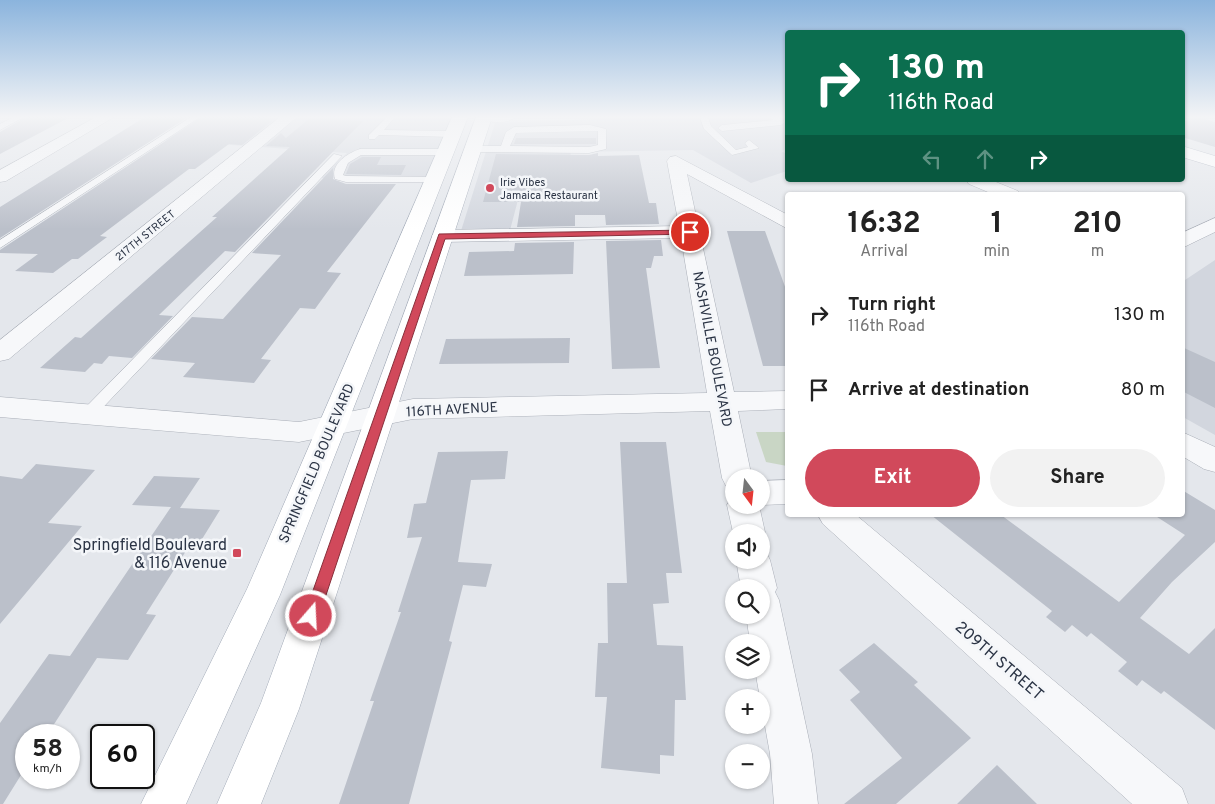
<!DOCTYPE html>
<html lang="en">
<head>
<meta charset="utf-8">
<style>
  body { margin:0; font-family:Overpass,sans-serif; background:#f2f2f2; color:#222; height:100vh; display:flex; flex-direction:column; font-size:19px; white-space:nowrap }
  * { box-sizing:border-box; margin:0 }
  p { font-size:16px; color:#767676 }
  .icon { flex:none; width:28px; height:28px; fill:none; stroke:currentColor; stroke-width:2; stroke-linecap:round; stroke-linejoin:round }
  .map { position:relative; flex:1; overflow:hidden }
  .side { position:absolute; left:785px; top:192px; width:400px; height:325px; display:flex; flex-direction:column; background:#fff; border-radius:5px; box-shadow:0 1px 4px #0004 }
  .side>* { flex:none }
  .guide { position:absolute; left:785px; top:30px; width:400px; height:152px; border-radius:5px; box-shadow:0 1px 4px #0004; background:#0b6e4f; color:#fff; overflow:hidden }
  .needle { width:32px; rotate:165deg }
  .buttons { position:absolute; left:725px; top:469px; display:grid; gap:10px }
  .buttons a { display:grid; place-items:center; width:45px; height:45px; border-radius:50%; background:#fff; box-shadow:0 1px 4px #0004; font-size:25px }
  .speed { position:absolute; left:15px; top:724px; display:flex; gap:10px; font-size:25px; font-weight:700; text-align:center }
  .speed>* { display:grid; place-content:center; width:65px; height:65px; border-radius:50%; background:#fff; box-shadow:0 1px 4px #0004; line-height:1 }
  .speed small { font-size:12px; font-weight:400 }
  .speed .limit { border:2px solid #111; border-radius:8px; background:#fff; color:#111 }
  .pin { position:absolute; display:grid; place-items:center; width:42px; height:42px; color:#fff; margin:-21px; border:2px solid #fff; border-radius:50%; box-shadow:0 1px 5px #0007 }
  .me { position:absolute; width:55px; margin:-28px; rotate:19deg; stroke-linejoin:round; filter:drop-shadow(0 0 4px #0008) }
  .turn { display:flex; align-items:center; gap:18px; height:105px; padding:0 20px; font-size:22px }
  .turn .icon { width:65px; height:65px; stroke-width:2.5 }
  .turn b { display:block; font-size:35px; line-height:42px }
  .lanes { display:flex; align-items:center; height:48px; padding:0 20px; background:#0003; justify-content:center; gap:25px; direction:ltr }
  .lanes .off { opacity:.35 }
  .eta { display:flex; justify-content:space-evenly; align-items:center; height:85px; text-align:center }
  .eta b { font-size:30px; font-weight:700; line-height:35px }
  .button { display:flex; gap:10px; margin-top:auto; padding:10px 20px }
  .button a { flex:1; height:58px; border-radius:30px; background:#d1495b; color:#fff; font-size:20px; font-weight:700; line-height:58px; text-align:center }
  .button a+a { background:#f2f2f2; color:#222 }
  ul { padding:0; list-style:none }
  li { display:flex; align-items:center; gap:15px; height:75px; padding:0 20px }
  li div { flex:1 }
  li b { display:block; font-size:19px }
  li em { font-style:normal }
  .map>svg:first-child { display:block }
  .built { fill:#d2d6de }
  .green { fill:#c9d6c5 }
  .building { fill:#bbc0ca }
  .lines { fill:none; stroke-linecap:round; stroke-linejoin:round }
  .service-casing { stroke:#a9aeb7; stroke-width:1 }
  .minor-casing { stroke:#a9aeb7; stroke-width:1 }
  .secondary-casing { stroke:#a9aeb7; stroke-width:1 }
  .primary-casing { stroke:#a3abb8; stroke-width:1 }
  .service { fill:#f7f8fa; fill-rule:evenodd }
  .minor { fill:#f7f8fa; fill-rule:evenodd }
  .secondary { fill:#fff; fill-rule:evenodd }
  .primary { fill:#fff; fill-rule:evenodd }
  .route { fill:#d1495b; stroke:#882f3b }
  .poi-dot { fill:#d1495b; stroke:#f4f6f9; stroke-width:2 }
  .labels { text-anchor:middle; stroke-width:5; stroke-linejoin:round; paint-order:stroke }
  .far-poi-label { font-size:11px; fill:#2b3445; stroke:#f4f6f9; text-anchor:start }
  .far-street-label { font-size:11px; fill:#2b3445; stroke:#f4f6f9 }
  .street-label { font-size:14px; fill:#2b3445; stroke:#f4f6f9 }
  .near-poi-label { font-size:16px; fill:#2b3445; stroke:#f4f6f9; text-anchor:end }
  .near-street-label { font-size:16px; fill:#2b3445; stroke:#f4f6f9 }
</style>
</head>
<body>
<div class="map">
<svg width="1215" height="804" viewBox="0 0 1215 804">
  <rect width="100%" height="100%" fill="#e4e7ec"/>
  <path class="built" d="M198 117H435L453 118 428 180 321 178 347 153 161 140Z
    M652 117H787V149L781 151 787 154V171L751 183 693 150 571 152 566 193 519 196 509 234H460L495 123Z
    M1215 260V435L1183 417 1182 282Z"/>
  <path class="green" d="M756 432H787V466L766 462Z"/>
  <path class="building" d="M26 117H70L0 154V132Z
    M145 117H188L0 238V207Z
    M202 117H266L271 122 242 145 229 144 195 169H189L100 236 107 237 78 259H72L53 273 15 271 38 254 0 253V250Z
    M1196 117 1215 122V147L1182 137V122Z
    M310 118 363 121 235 252 225 251 159 315 173 316 132 358 109 356 102 364 94 363 85 372 40 368 75 337 81 338 217 217H212L290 147 266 146 281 133 286 138Z
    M516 138H596V144H514Z
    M598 153V156L639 155 649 203H656L659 224 606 225 605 215H575V226L517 227 521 202H483L496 154 589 155Z
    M362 157H381L377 165H406L401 175 346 174 350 164Z
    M333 168V179L346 184H396L327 272 341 273 315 309 300 308 261 359 271 360 254 383 183 377 195 363 151 359 192 317 223 319 281 255 252 253Z
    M727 231H765L788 295V366H763Z
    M661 240 663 256H654L651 268H646L660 368 612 369 606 241Z
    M574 242 573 274 464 276 469 252 514 251 515 243Z
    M570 338 569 363 439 364 446 339Z
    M1182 347 1215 362V408L1182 391Z
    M620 442H666L682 573H666L669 603 653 604 657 645 683 646 686 700H675L674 756 660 755V774L601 768 607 697H595L598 643H608L607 583H627Z
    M508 451 505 479 471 480 458 562 492 564 486 587 463 585 449 641 452 642 409 804H339L374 701H370L401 612H398L422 537 407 538 414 504 426 503 438 452Z
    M36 464 95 470 48 523 82 526 0 624V476L22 479Z
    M154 476 200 478 180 508 220 510 199 544 191 543 146 614 156 615 128 660 97 658 47 735H26V767L3 804H0V723L49 654 70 656 171 507 132 505Z
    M1182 490 1215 510V542L1172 582 1140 618 1189 654 1215 628V730L1164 691 1161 694 1142 680 1137 686 1118 671 1127 662 1091 633 1087 637 1072 625 1065 632 1046 617 1052 611 931 515H1001L1119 602 1185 535 1154 515H1182Z
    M874 643 918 682 914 685 971 738 896 804H844L902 758 850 700 860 692 839 670Z
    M997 765 1037 804H957Z"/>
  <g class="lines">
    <defs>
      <path id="service" d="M14 117H24L0 130V124Z
        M191 117H200L0 248V240Z
        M387 117H395L384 130 452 131 456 134 452 137 379 135 375 139H369V135Z
        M700 117H708L711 126 736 150 748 147 745 143 749 140 759 148 732 155 704 129Z
        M770 117H779L785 122 781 125 722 131 718 128 722 125 773 120Z
        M590 125 606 129V149L589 153 473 152 469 149 473 146H501L506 132 514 127ZM598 131V145L589 147 510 146 516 133Z
        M360 149H444L449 152 444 155H361L348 163 343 175 346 176 437 177V181L434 182H346L335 179C330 164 348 153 360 149Z
        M334 154 342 156 93 418H83L80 414 83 410Z"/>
      <path id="minor" d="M96 117H114L6 181 0 182V170Z
        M280 117H297L9 359 0 361V340Z
        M676 156 788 215V229L687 174 734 392 788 391V409L738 411 752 478H734V489L726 486 722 478 710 411 413 419 299 442 0 417V397L299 422 413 399 707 393 681 238 442 242 435 240 432 236 435 232 442 230 679 226 667 161 670 157Z
        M966 180H991L1018 191 1020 195H995L969 184Z
        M1215 218V232L1182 248V233Z
        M1182 432 1215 447V472L1204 469 1182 456Z
        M788 480V504L761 505H760L761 481Z
        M734 495V505H759L765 532 761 539V532H734V537L727 505Z
        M818 515H856L1182 788 1188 804H1132L823 524Z
        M761 548 765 550 770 560 777 588 775 592 779 600 812 754 818 804H774L770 754 755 670H761V642H750L746 615H761V588H741L736 560H761Z"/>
      <path id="secondary" d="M481 117H515C508 124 488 124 481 117Z"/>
      <path id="primary" d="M452 117H468L280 595 186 804H141L247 589Z
        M476 117H492L299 709 261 804H217L261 703Z
        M1182 146 1215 156V167L1182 157Z"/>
    </defs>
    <use href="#service" class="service-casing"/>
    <use href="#minor" class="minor-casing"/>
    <use href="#secondary" class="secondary-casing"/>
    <use href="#primary" class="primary-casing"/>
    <use href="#service" class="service"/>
    <use href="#minor" class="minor"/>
    <use href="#secondary" class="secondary"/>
    <use href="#primary" class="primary"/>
  </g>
  <linearGradient id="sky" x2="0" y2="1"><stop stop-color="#8bb4dd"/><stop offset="0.51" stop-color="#f3f4f6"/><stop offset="1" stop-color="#f3f4f6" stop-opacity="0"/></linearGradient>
  <rect width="1215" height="229" fill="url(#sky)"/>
  <path class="route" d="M690 230H693V234L445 239 319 616 317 621 311 623 306 621 304 616 439 234Z"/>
  <g class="poi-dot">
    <circle cx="490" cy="188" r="5"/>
    <rect x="232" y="548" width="10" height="10" rx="2.5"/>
  </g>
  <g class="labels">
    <g class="far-poi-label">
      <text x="500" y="186">Irie Vibes<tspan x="500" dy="13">Jamaica Restaurant</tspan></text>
    </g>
    <g class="far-street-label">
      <text transform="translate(145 235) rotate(-39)" y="4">217TH STREET</text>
    </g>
    <g class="street-label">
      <text transform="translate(713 349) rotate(79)" y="5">NASHVILLE BOULEVARD</text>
      <text transform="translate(452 409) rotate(-3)" y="5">116TH AVENUE</text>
      <text transform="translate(316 463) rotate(-67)" y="5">SPRINGFIELD BOULEVARD</text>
    </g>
    <g class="near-poi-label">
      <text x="227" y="550">Springfield Boulevard<tspan x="227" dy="18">&amp; 116 Avenue</tspan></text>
    </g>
    <g class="near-street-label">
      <text transform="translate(1000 660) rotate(41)" y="6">209TH STREET</text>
    </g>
  </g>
</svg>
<div class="buttons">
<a><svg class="needle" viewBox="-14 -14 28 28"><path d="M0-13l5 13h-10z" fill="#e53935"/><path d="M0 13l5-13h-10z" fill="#767676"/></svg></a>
<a><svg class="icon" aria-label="sound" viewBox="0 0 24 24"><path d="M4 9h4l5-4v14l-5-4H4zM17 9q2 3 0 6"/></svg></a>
<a><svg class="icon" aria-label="search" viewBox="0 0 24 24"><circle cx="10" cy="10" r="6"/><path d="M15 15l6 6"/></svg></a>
<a><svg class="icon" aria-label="layers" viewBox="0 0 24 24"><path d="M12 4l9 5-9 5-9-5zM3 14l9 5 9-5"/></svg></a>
<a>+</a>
<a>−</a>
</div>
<div class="speed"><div>58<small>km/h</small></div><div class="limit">60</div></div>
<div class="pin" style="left:690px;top:232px;background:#d93025"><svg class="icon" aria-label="arrive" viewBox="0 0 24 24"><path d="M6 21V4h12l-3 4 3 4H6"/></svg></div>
<svg class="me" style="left:311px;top:616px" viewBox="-20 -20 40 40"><circle r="17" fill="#d1495b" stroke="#fff" stroke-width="3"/><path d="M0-11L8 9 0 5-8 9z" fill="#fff"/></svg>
<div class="guide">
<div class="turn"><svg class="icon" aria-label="right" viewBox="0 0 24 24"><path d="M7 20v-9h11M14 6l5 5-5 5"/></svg><div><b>130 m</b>116th Road</div></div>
<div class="lanes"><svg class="icon off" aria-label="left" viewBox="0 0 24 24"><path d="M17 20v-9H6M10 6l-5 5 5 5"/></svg><svg class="icon off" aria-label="ahead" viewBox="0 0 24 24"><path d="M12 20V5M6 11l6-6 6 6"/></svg><svg class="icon" aria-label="right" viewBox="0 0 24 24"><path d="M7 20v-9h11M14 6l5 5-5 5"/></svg></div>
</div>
<section class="side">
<div class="eta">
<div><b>16:32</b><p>Arrival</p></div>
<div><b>1</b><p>min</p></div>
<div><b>210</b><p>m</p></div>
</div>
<ul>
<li><svg class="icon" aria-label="right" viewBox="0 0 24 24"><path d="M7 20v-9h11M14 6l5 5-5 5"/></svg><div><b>Turn right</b><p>116th Road</p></div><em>130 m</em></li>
<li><svg class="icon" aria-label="arrive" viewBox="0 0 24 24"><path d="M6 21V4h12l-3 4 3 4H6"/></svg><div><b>Arrive at destination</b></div><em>80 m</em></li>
</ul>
<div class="button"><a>Exit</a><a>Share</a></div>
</section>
</div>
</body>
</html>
